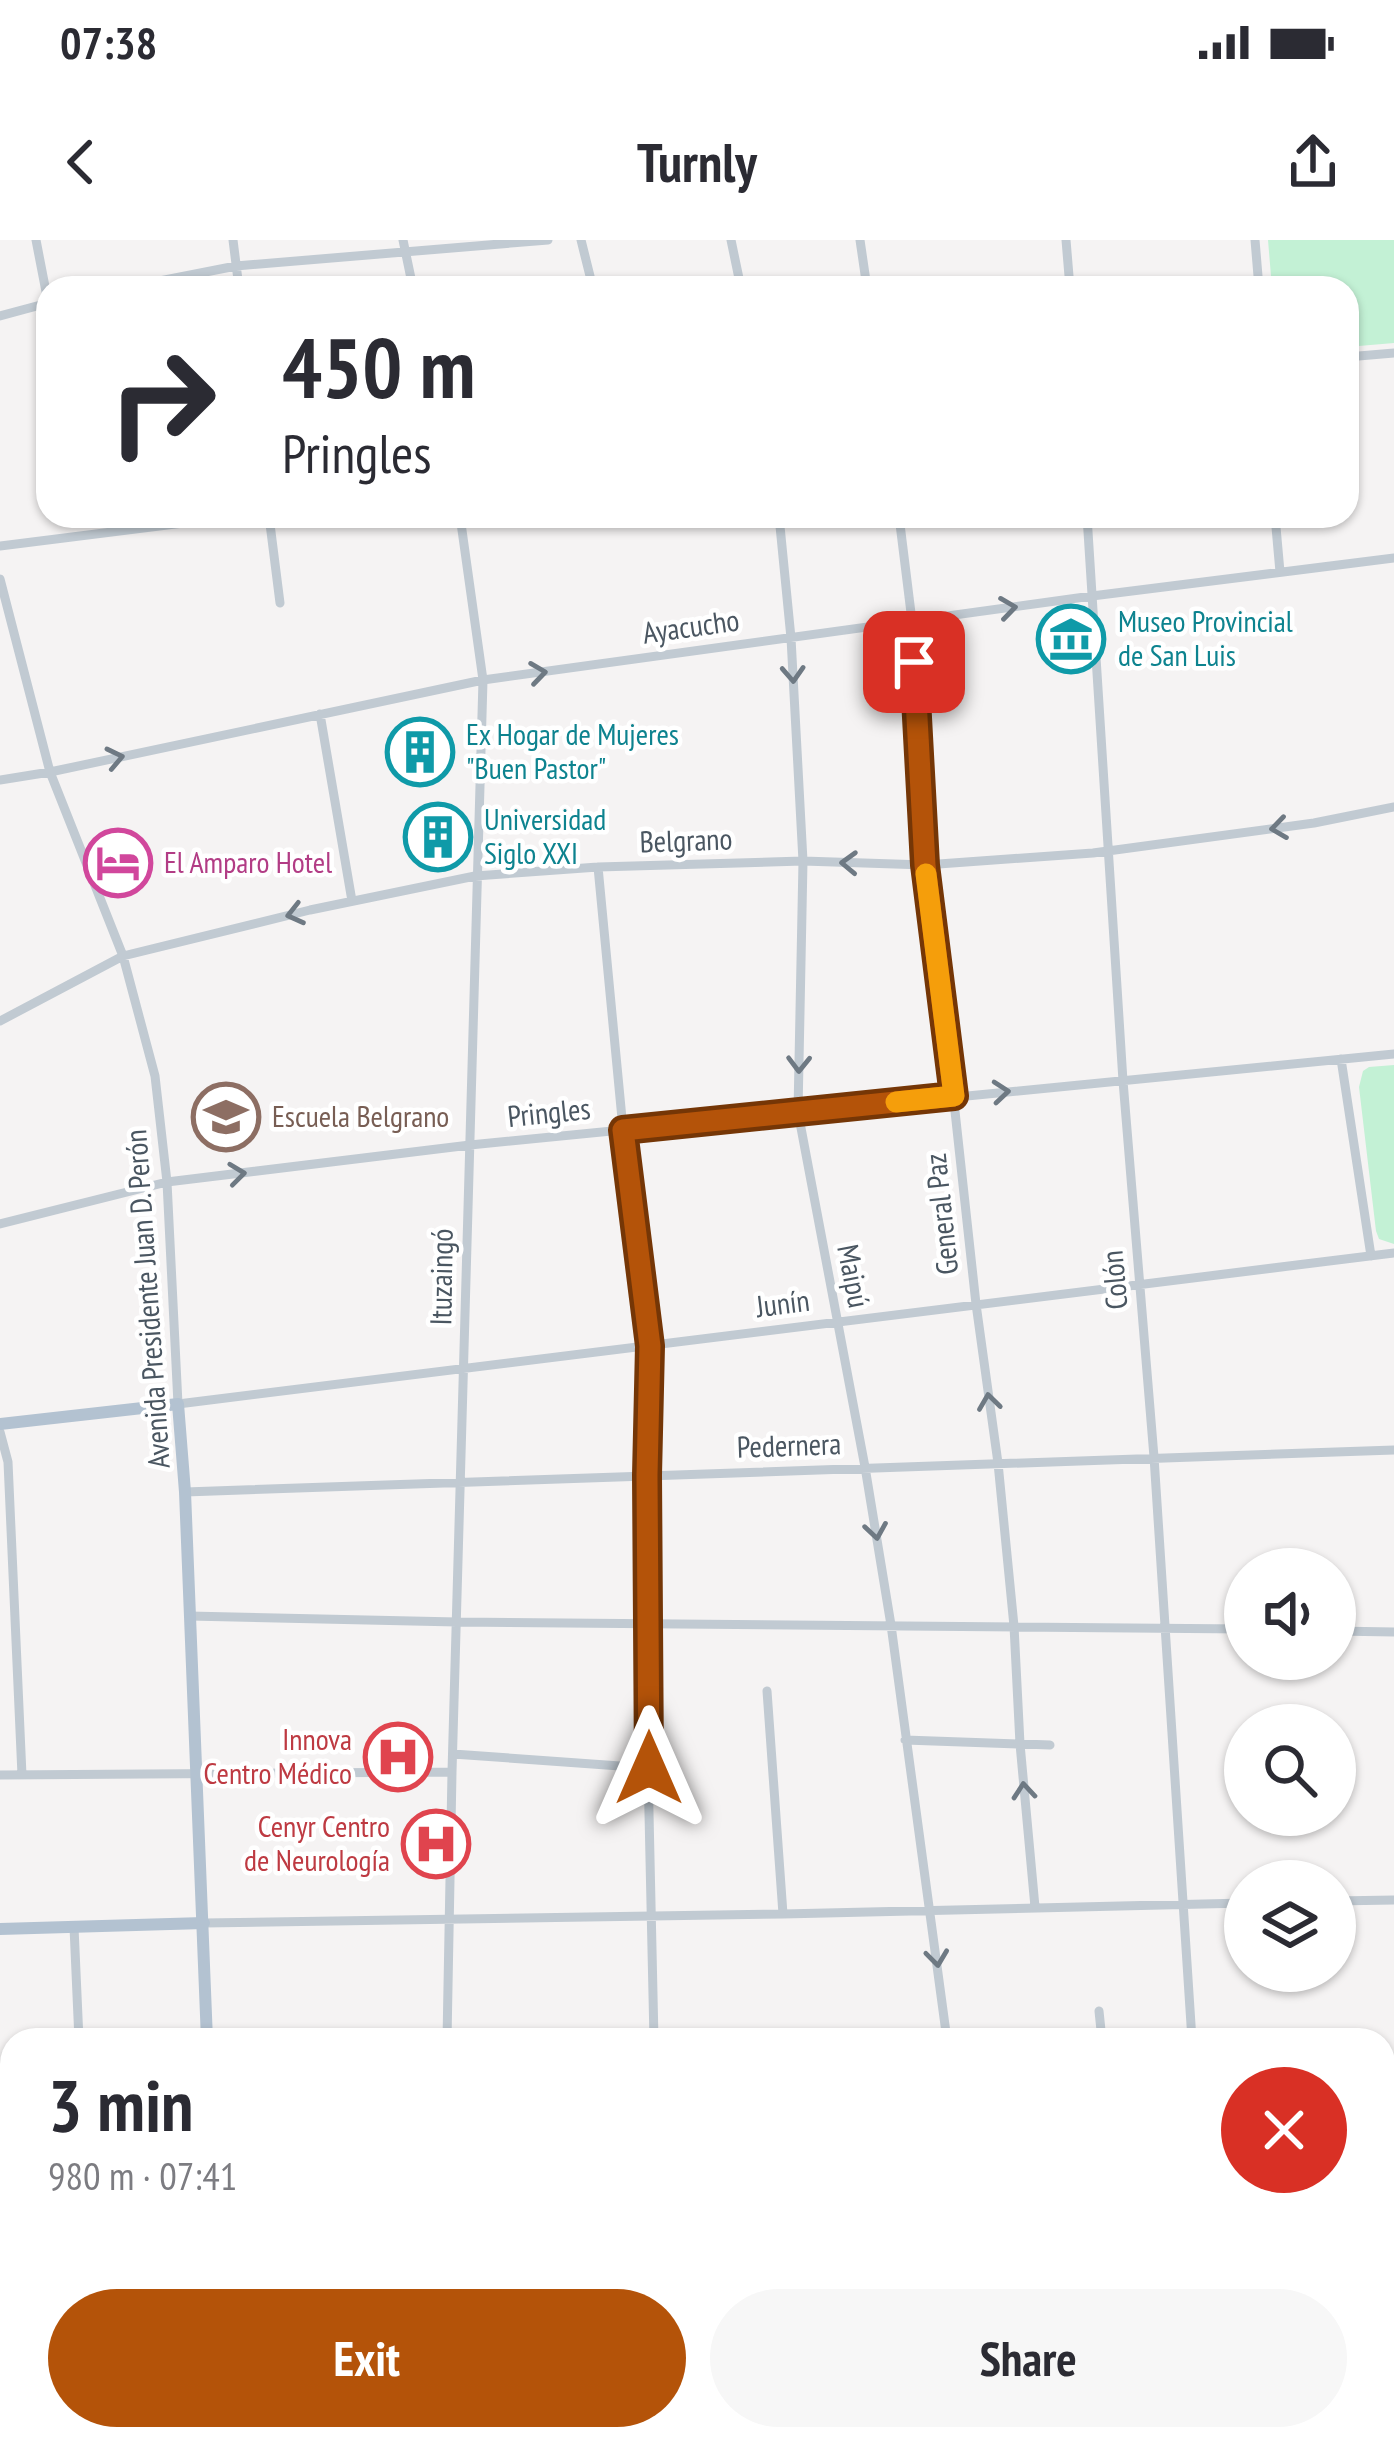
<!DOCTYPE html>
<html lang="en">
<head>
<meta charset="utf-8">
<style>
  body { margin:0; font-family:"PT Sans Narrow",sans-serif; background:#f7f7f7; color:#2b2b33; height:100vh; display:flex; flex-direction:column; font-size:45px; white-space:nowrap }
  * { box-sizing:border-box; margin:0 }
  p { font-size:39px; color:#7c7c81 }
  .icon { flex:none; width:66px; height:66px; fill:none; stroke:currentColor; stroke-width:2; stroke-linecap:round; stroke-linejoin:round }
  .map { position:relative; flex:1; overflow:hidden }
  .side { position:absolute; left:0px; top:1788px; width:1395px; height:423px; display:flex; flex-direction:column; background:#fff; border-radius:36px 36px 0 0; box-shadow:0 3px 9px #0004 }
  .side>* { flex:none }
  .top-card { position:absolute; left:36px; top:36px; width:1323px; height:252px; border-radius:36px; box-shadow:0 3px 9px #0004; background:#fff; color:#2b2b33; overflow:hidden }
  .fabs { position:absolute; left:1224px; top:1308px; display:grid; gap:24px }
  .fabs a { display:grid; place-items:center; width:132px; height:132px; border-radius:50%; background:#fff; box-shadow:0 3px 9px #0004; font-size:60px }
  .pin { position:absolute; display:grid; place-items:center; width:102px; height:102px; color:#fff; margin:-51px; border-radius:24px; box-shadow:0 6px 18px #0006 }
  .me { position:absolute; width:132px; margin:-66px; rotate:0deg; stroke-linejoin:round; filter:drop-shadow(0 0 9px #0008) }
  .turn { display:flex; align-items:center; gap:42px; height:252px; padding:0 48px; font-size:54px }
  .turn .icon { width:156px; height:156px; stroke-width:2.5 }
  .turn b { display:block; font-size:84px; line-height:102px }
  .round { display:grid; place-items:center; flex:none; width:126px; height:126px; border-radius:63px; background:#f7f7f7 }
  .summary { display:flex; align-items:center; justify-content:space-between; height:204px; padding:0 48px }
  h1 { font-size:72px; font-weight:700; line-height:90px }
  .primary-button { display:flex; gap:24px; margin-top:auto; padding:24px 48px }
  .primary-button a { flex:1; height:138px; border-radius:72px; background:#b45309; color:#fff; font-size:48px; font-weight:700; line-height:138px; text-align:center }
  .primary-button a+a { background:#f7f7f7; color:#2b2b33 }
  .status { display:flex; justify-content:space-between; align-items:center; height:84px; padding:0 60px; background:#fff; direction:ltr }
  .status svg { height:33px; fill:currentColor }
  header { display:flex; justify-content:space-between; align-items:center; height:156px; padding:0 48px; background:#fff; font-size:54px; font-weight:700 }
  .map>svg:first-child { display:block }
  .park { fill:#c3f1d5 }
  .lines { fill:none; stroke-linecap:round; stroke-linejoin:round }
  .minor { stroke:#c1cad2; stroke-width:9 }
  .major { stroke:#b3c2d1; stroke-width:12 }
  .oneway { stroke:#6e7983 }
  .route-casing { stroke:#753606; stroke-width:30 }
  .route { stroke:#b45309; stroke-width:21 }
  .slow { stroke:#f59e0b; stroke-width:21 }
  .labels { text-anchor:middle; stroke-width:9; stroke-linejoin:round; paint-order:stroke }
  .culture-label { font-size:30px; fill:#0d838f; stroke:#fff; text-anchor:start }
  .street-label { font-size:30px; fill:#4a5661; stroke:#fff }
  .hotel-label { font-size:30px; fill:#b23c85; stroke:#fff; text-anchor:start }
  .education-label { font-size:30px; fill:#785e54; stroke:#fff; text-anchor:start }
  .health-label { font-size:30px; fill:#be3a42; stroke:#fff; text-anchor:end }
</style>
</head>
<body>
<div class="status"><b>07:38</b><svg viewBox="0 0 49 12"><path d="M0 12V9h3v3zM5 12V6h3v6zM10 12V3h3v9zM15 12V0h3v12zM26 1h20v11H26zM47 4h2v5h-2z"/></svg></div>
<header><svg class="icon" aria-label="back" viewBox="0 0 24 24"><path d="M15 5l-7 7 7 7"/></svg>Turnly<svg class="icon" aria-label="share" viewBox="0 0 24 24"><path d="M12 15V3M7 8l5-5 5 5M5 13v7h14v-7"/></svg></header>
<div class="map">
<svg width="1394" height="2210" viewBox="0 0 1394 2210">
  <rect width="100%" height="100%" fill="#f5f3f3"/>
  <path class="park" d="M1268 0H1394V103L1347 107V48H1272Z
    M1394 825V1004L1379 999 1376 991 1359 847 1363 831 1369 827Z"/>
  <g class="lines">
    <path class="minor" d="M36 0 48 62
      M233 0 239 48
      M403 0 413 48
      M581 0 593 48
      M731 0 741 48
      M860 0 867 48
      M1066 0 1070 48
      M1255 0 1259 48
      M124 48 236 26 548 0
      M0 76 48 63
      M1347 117 1394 113
      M269 276 280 363
      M779 276 791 398 803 621 798 872 865 1227 891 1385 947 1800
      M899 276 912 381 925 625 942 752 976 1064 998 1223 1014 1386 1020 1504 1035 1667
      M1087 276 1123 841 1154 1217 1192 1800
      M1275 276 1280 332
      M0 306 239 276
      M0 339 50 532 123 716 155 836 167 942 178 1164 1394 1013
      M320 474 352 661
      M0 540 50 532 483 440 1092 356 1394 318
      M598 627 623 889 650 1106 647 1236 648 1528 654 1800
      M0 781 123 716 310 670 475 636 598 627 803 621 925 625 1093 613 1314 583 1394 567
      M1341 819 1371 1016
      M0 984 167 942 470 905 1394 814
      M0 1192 8 1222 22 1535
      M185 1252 1394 1210
      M189 1376 457 1382 1245 1389
      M1335 1391 1394 1392
      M767 1451 783 1674
      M905 1500 1050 1505
      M453 1514 648 1528
      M0 1535 452 1532
      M1335 1661 1394 1660
      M204 1683 783 1674 1245 1663
      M74 1687 79 1800
      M1099 1771 1102 1800
      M447 1800 452 1532 483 440 460 276
      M1383 1840 1394 1839
      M0 1893H12
      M1383 2047H1394
      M0 2068H12
      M97 2199 98 2210
      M996 2199 997 2210
      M1219 2199 1220 2210
      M438 2210V2199
      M658 2210V2199"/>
    <path class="major" d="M0 1184 178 1164 185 1252 207 1800
      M0 1689 204 1683
      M227 2199 228 2210"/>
  </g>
  <defs><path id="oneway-chevron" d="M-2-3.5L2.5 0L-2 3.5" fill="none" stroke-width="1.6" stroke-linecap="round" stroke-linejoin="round" transform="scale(3)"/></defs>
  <g class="oneway">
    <use href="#oneway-chevron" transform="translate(1008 368) rotate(-8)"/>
    <use href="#oneway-chevron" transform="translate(538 433) rotate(-8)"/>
    <use href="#oneway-chevron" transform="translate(793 434) rotate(87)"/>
    <use href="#oneway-chevron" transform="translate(115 518) rotate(-12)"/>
    <use href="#oneway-chevron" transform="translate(1279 588) rotate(172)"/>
    <use href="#oneway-chevron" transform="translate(849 623) rotate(-178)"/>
    <use href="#oneway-chevron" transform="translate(295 674) rotate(166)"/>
    <use href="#oneway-chevron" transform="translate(799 824) rotate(91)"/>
    <use href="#oneway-chevron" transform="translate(1001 852) rotate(-5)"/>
    <use href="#oneway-chevron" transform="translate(237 934) rotate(-7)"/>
    <use href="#oneway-chevron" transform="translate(989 1162) rotate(-98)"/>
    <use href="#oneway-chevron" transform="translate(876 1291) rotate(81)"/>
    <use href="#oneway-chevron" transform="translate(1024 1551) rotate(-95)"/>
    <use href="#oneway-chevron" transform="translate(937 1718) rotate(83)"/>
  </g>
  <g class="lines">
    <defs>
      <path id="route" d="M649 1528 647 1235 650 1106 623 890 954 856 925 625 914 422"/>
    </defs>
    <use href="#route" class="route-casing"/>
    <use href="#route" class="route"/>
    <path class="slow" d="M896 862 954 856 926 634"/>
  </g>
  <defs>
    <symbol id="museum-ring" viewBox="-11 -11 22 22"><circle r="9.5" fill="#fff" stroke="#0f9aa8" stroke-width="1.5"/><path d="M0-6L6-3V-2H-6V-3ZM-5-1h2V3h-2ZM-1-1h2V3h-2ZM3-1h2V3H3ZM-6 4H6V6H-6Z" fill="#0f9aa8"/></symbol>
    <symbol id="building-ring" viewBox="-11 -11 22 22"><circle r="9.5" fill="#fff" stroke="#0f9aa8" stroke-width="1.5"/><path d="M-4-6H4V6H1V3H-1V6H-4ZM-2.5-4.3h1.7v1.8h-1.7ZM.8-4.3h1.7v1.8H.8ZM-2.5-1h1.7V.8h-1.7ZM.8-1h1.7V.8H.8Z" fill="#0f9aa8"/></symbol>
    <symbol id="hotel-ring" viewBox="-11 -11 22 22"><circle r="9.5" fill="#fff" stroke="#d1479c" stroke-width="1.5"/><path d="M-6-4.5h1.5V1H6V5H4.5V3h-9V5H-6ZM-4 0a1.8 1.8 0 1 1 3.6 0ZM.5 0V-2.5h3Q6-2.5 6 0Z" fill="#d1479c"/></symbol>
    <symbol id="school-ring" viewBox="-11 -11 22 22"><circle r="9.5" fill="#fff" stroke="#8d6e63" stroke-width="1.5"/><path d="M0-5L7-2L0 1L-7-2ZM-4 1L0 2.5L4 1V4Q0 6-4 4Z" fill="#8d6e63"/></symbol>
    <symbol id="hospital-ring" viewBox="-11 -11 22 22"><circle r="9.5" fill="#fff" stroke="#e0444e" stroke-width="1.5"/><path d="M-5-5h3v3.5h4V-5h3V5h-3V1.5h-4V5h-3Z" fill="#e0444e"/></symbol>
  </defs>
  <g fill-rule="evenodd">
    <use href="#museum-ring" x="1033" y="361" width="76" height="76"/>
    <use href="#building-ring" x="382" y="474" width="76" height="76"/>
    <use href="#building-ring" x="400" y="559" width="76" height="76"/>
    <use href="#hotel-ring" x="80" y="585" width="76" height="76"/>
    <use href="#school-ring" x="188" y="839" width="76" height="76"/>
    <use href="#hospital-ring" x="360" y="1479" width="76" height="76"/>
    <use href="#hospital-ring" x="398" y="1566" width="76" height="76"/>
  </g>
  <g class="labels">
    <g class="culture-label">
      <text x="1118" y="392">Museo Provincial<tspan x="1118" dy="34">de San Luis</tspan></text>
      <text x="466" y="505">Ex Hogar de Mujeres<tspan x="466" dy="34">"Buen Pastor"</tspan></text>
      <text x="484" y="590">Universidad<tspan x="484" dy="34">Siglo XXI</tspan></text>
    </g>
    <g class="street-label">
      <text transform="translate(691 387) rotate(-8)" y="10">Ayacucho</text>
      <text transform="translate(686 601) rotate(-2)" y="10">Belgrano</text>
      <text transform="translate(549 873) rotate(-6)" y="10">Pringles</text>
      <text transform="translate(942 974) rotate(-96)" y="10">General Paz</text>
      <text transform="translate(853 1036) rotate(79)" y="10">Maipú</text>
      <text transform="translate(442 1037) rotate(-89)" y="10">Ituzaingó</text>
      <text transform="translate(1115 1040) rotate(-95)" y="10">Colón</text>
      <text transform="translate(148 1059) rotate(-94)" y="10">Avenida Presidente Juan D. Perón</text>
      <text transform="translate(783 1064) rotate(-7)" y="10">Junín</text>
      <text transform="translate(789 1206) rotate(-2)" y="10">Pedernera</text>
    </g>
    <g class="hotel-label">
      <text x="164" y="633">El Amparo Hotel</text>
    </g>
    <g class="education-label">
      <text x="272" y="887">Escuela Belgrano</text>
    </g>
    <g class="health-label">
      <text x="352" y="1510">Innova<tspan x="352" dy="34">Centro Médico</tspan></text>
      <text x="390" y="1597">Cenyr Centro<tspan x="390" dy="34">de Neurología</tspan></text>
    </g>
  </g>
</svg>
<div class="fabs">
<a><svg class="icon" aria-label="sound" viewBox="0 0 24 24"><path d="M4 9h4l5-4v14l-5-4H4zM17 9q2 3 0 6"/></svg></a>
<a><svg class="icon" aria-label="search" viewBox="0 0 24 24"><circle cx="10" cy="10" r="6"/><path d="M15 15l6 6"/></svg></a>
<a><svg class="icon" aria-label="layers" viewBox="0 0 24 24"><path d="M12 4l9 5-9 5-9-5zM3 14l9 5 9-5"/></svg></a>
</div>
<div class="pin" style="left:914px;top:422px;background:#d93025"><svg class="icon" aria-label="arrive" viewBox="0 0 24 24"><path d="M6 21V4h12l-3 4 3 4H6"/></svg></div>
<svg class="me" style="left:649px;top:1528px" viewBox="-20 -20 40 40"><path d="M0-17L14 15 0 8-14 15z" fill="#b45309" stroke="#fff" stroke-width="4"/></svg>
<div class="top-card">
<div class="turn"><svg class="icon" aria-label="right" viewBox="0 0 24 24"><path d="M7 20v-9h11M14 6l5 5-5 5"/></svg><div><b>450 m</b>Pringles</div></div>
</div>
<section class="side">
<div class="summary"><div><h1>3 min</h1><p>980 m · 07:41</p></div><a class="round" style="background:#d93025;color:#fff"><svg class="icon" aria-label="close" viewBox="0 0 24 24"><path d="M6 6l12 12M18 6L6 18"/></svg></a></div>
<div class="primary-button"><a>Exit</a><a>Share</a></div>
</section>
</div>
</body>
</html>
